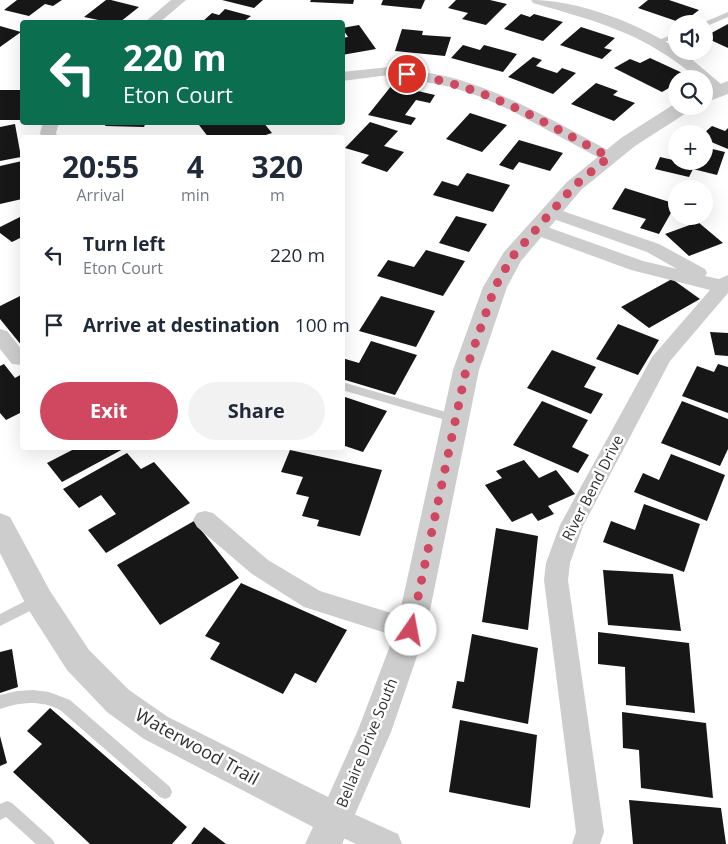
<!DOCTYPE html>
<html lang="en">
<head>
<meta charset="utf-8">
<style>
  body { margin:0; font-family:"Open Sans",sans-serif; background:#f2f2f3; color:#1f2937; height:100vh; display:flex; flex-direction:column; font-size:19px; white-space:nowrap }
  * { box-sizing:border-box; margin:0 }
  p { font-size:16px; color:#747a83 }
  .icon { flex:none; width:28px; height:28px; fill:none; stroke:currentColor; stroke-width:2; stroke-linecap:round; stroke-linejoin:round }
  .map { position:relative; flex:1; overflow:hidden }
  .details { position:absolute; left:20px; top:135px; width:325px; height:315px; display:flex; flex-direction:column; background:#fff; border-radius:5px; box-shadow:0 5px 20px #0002 }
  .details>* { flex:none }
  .guide { position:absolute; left:20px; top:20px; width:325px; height:105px; border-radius:5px; box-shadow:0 5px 20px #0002; background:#0b6e4f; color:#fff; overflow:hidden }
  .fabs { position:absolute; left:668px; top:15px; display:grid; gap:10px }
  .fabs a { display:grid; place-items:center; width:45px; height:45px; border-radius:50%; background:#fff; box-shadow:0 5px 20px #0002; font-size:25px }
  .pin { position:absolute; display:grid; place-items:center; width:42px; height:42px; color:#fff; margin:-21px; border:2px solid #fff; border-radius:50%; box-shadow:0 1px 5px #0007 }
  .me { position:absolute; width:55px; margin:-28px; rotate:12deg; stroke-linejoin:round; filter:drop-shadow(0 0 4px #0008) }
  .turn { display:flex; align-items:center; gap:18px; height:105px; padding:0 20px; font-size:22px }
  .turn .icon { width:65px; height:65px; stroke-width:2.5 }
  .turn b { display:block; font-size:35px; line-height:42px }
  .eta { display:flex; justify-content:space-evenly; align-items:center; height:85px; text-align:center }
  .eta b { font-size:30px; font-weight:700; line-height:35px }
  .cta { display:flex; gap:10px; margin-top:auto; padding:10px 20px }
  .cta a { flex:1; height:58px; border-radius:30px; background:#d04860; color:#fff; font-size:20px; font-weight:700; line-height:58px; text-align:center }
  .cta a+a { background:#f2f2f3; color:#1f2937 }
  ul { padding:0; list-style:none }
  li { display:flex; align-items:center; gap:15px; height:70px; padding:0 20px }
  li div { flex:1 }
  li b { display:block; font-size:19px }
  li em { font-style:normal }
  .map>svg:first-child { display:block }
  .building { fill:#171717 }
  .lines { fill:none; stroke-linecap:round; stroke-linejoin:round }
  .service { fill:#cdcdcd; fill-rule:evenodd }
  .minor { fill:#cdcdcd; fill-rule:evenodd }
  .tertiary { fill:#cdcdcd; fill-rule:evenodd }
  .route { stroke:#d04860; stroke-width:9; stroke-dasharray:0 16.2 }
  .labels { text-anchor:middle; stroke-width:5; stroke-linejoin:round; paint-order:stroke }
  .street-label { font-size:15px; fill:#303030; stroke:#fff }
  .near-street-label { font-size:18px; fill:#303030; stroke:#fff }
</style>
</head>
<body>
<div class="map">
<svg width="728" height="844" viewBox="0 0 728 844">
  <rect width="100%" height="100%" fill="#fff"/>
  <path class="building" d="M17 0H62L53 6 45 4 29 16 4 10Z
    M106 0H111L139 7 120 22H108L84 17Z
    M222 0H263L254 8Z
    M311 0H354L353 4 310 2Z
    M383 0H425L421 9 381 5Z
    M456 0H490L507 4 486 25 462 19 468 13 448 8Z
    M648 0H669L699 10 682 23 638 8Z
    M225 9 251 16 243 22H202L212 13 219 15Z
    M521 14 530 17 534 14 563 22 543 41 504 29Z
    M728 24V48L704 37Z
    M359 25 376 49 342 55V38L348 37 342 28Z
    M0 26 21 32 0 47Z
    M581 27 615 38 604 48 612 50 602 59 560 45Z
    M402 29 423 31 422 35 451 37 445 56 395 51Z
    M463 45 480 50 484 45 517 54 503 72 451 58Z
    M533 57 542 60 536 66 557 73 562 68 576 73 553 94 508 77Z
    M650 58 689 76 685 79H676V84L662 92 614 68 630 59 640 63Z
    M596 83 618 91 613 95 635 103 614 121 571 104Z
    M392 85 435 95 430 103 416 100 405 115 416 118 411 125 368 115Z
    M0 90H22L21 120H0Z
    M470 113 507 125 482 152 446 139Z
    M107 122H146L144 127 105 126Z
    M208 122H263L272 133 256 138H209L199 125Z
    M370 122 398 131 384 146 404 152 387 172 361 163 369 155 345 148Z
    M15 124 21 157 0 161V127Z
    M712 126 725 131 728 128V149L704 139V133Z
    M519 140 563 153 550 171 519 162 513 170 499 165Z
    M704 147 725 152 717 175 693 169 689 177 655 169 660 157 673 160 676 151V161H704Z
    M22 161V199L0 204V166Z
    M467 173 510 185 493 212 433 195 442 181 458 186Z
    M625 188 676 204 659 234 640 228 646 219 612 209Z
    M22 216V237L12 242 0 233V227Z
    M456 216 487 224 469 252 439 243Z
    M698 222 723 243 689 256 665 234Z
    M426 250 465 261 443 296 377 276 388 260 414 267Z
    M672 279 700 299 649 328 621 307Z
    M22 295V346L0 319V306Z
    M381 296 435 311 416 347 359 331Z
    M618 324 659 340 638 375 596 359Z
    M710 332 728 333V356L715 355Z
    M371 341 417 355 395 395 342 379V358L359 363Z
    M552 350 596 367 584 387 603 394 591 414 527 388Z
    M4 364 15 378 22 374V412L6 420 0 413V366Z
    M718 364 728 367V413L682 396 697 366 714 372Z
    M342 396 387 411 363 452 342 445Z
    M542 401 588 420 572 447 589 455 578 473 513 445Z
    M682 401 728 419V449L720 466 661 443Z
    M76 448H125L62 482 47 463Z
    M290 450 382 470 360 536 317 526 319 520 302 516 309 497 296 494 303 477 281 472Z
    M127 453 141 469 154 462 190 503 106 553 88 530 116 514 101 495 79 508 63 489Z
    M671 454 725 475 707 521 634 492 643 473 659 480Z
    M524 460 539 478 556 470 575 494 548 506 554 514 538 521 532 513 512 522 485 485 502 478 496 471Z
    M644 504 700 524 684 572 603 542 611 521 635 530Z
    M194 521 239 578 160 625 117 565Z
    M496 528 538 536 528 630 482 622Z
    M603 570 673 574 681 631 608 625Z
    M241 583 347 630 316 683 295 673 283 694 210 659 220 643 205 636Z
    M598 632 689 643 695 713 626 705 625 667 598 664Z
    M472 634 538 648 528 724 452 708 457 681 464 682Z
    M12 649 18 687 0 693V652Z
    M50 708 187 827 172 844H90L13 772 42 744 27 731Z
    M622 712 706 723 713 798 641 788 639 750 623 748Z
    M460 720 537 735 530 808 449 792Z
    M0 736 7 763 0 766Z
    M629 800 721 808 726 844H633Z
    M204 827 226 844H191Z"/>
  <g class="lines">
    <path class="service" d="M728 12V17L707 26 700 24Z
      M676 33V38L658 44 654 42Z
      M342 382 456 415 462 419 456 423 342 390Z
      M39 594 44 596 45 600 44 604 0 626V614Z
      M33 690 49 692 70 700 170 787 172 792 170 797 165 799 160 797 60 710C40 700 21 702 0 709V695L17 691Z
      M7 801 12 803 52 839 55 844H36L6 817 0 820V804Z"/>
    <path class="minor" d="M171 0H186L160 22H145Z
      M531 0C578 0 637 23 676 48V51H681L688 56 728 90 725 93H715L704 84V79H698C644 33 599 22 533 3Z
      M389 67C412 71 437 73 460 80 515 97 564 127 615 154L617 157 615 160H603L512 111 481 97 451 87 389 75 342 81V72Z
      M43 122H59L56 133 58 138H42L40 133Z
      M551 207 659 244 705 269 707 273 705 276 719 279 728 275V293L670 361 583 526 570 563 568 580 604 832 600 844H572L576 832 544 580 546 563 560 525 652 357 710 290 631 270 530 233 527 229 530 225 536 223 643 261 677 269 647 252 545 216 542 212 545 208Z
      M0 329 7 331 22 350V365L12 364 0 349Z
      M205 511 213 513 268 560 320 591 420 622 424 630 420 638 411 641 304 607 252 574 197 527 193 520 197 513Z
      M336 806 398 834 402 844H356L326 830 322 820 326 810Z"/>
    <path class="tertiary" d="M728 81V94L704 103V90Z
      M676 103V106H693L691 110 635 146 581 190 521 261 507 287 479 370 426 630 391 732 342 844H305L313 827 144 739 107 712 67 670 28 609 0 553V513L10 517 50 591 89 650 129 690 168 717 328 797 358 730 396 630 453 370 483 287 504 252 567 182 621 138Z"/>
  </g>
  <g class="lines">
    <path class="route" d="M407 74C484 85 542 121 609 157L574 186 512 257 495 287 466 370 411 630"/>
  </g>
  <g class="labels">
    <g class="street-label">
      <text transform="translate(593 488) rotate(-63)" y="5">River Bend Drive</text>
      <text transform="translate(367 743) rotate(-68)" y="5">Bellaire Drive South</text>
    </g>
    <g class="near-street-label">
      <text transform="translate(197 747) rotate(29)" y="6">Waterwood Trail</text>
    </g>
  </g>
</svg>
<div class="fabs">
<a><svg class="icon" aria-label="sound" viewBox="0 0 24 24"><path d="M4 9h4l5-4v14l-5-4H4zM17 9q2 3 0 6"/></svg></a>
<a><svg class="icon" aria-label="search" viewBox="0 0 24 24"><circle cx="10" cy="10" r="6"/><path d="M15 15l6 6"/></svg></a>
<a>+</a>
<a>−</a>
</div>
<div class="pin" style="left:407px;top:74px;background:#d93025"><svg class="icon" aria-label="arrive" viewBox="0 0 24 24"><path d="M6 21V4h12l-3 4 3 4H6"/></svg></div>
<svg class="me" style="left:411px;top:630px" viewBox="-20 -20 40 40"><circle r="19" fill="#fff"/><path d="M0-13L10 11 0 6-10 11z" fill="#d04860"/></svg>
<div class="guide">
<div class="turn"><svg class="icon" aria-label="left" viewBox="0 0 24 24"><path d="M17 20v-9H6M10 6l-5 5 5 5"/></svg><div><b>220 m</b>Eton Court</div></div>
</div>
<section class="details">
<div class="eta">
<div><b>20:55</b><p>Arrival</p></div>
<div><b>4</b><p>min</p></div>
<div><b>320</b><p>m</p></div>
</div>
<ul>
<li><svg class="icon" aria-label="left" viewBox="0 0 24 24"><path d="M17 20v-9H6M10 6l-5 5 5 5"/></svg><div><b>Turn left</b><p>Eton Court</p></div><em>220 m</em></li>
<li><svg class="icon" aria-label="arrive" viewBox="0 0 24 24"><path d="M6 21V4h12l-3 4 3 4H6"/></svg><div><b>Arrive at destination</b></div><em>100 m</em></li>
</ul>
<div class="cta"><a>Exit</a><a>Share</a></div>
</section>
</div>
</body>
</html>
